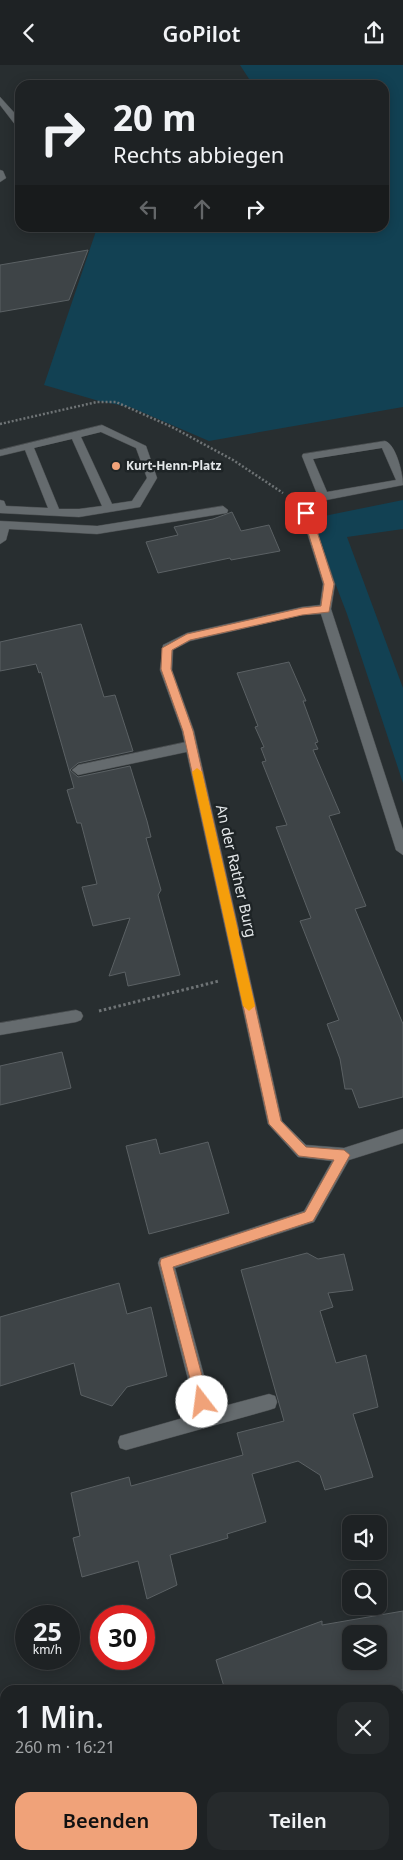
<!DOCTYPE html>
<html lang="de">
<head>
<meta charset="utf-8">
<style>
  body { margin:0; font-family:"Noto Sans",sans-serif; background:#262a2c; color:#f1f3f6; height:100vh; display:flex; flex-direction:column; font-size:19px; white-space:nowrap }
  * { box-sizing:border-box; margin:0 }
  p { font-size:16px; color:#a1a4a6 }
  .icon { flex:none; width:28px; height:28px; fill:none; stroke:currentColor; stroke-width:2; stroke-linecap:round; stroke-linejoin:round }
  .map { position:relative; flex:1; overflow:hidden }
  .drawer { position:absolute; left:0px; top:1620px; width:404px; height:175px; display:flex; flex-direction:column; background:#1e2224; border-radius:15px 15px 0 0; box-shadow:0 2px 12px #0003,0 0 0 1px #3c3f41 }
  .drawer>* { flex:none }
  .guide { position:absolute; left:15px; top:15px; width:374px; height:152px; border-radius:15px; box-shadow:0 2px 12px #0003,0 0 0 1px #3c3f41; background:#1e2224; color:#f1f3f6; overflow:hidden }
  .fabs { position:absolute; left:342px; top:1450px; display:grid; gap:10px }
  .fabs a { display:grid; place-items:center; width:45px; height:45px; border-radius:10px; background:#1e2224; box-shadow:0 2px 12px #0003,0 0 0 1px #3c3f41; font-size:25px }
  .speed { position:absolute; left:15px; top:1540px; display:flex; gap:10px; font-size:25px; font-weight:700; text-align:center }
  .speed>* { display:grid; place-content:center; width:65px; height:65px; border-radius:50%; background:#1e2224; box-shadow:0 2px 12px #0003,0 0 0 1px #3c3f41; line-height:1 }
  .speed small { font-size:12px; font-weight:400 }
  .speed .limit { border:8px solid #d22; background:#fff; color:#111 }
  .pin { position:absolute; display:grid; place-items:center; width:42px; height:42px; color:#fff; margin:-21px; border-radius:10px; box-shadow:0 2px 8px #0006 }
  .me { position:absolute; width:55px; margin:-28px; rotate:345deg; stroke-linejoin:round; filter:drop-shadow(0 0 4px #0008) }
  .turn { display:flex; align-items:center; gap:18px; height:105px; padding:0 15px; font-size:22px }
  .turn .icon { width:65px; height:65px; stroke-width:2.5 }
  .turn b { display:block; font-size:35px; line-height:42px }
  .lanes { display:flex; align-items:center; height:48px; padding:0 15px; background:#0003; justify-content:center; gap:25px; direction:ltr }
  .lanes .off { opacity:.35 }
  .round { display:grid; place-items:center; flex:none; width:52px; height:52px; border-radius:15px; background:#262a2c }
  .overview { display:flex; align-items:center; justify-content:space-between; height:85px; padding:0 15px }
  h1 { font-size:30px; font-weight:600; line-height:38px }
  .action { display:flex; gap:10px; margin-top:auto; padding:10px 15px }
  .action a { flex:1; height:58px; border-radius:15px; background:#f0a279; color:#111; font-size:20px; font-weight:600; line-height:58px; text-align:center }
  .action a+a { background:#262a2c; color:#f1f3f6 }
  header { display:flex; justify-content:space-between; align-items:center; height:65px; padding:0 15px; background:#1e2224; font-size:22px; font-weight:600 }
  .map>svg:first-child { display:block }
  .green { fill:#124153 }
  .building { fill:#3e4447; stroke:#5b6164; fill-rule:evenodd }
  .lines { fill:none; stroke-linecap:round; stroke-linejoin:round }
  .service-casing { stroke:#484c4e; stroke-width:1 }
  .minor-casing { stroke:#484c4e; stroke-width:1 }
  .path-far1 { stroke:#6f7476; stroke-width:2.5; stroke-dasharray:2 2; stroke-linecap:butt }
  .path { stroke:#6f7476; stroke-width:3; stroke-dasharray:2.5 2.5; stroke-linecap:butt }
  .service { fill:#656b6e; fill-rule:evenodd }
  .minor { fill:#656b6e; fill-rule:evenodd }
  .route { fill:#f0a279; stroke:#9c694f }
  .slow { fill:#f59e0b }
  .poi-dot { fill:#f0a279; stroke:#1e2426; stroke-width:2 }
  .labels { text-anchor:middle; stroke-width:5; stroke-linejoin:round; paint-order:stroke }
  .far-poi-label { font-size:12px; font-weight:bold; fill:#e3e7e9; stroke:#1e2426; text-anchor:start }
  .street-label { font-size:15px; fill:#e3e7e9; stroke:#1e2426 }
</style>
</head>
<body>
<header><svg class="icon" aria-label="back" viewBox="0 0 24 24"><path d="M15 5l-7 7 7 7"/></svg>GoPilot<svg class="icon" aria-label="share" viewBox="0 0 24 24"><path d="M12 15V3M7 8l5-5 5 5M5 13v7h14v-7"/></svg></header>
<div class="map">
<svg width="403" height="1795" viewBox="0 0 403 1795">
  <rect width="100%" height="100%" fill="#282e30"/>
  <path class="green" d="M240 0H403V342L209 376 130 342 99 336 44 320 97 163 384 162V20H253Z
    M403 435V464L347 472 403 623V718L347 549 309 450 324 451Z"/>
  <path class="building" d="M88 185 69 235 0 247V200Z
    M232 447 241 466 269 460 280 486 231 495 230 493 158 508 146 477 178 470 174 462 213 454Z
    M81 559 104 632 115 630 133 686 78 698 70 705 78 712 130 701 147 756 151 772 146 773 161 825 158 830 180 910 128 921 125 907 109 911 130 853 93 861 82 822 97 819 81 758H77L67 725 74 723 41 607 39 608 36 599 0 606V577Z
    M289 597 306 636H303L318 677 315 678 318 684 313 685 340 748 329 751 366 841 355 844 403 959V1032L359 1043 352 1024H345L340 994 327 959 339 955 300 856 311 853 276 762 287 760 262 697 266 696 261 683 264 682 255 662 258 661 237 608Z
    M62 987 71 1023 0 1040V1001Z
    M156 1074 160 1089 208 1077 229 1148 149 1169 126 1081Z
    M307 1188 318 1194 344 1189 353 1225 328 1228 333 1242 320 1246 336 1298 366 1290 378 1342 353 1349 373 1412 325 1425 320 1410 298 1396 252 1409 266 1457 227 1469 228 1473 170 1490 177 1520 147 1534 138 1496 82 1512 73 1473 80 1471 71 1428 129 1412 131 1421 243 1390 237 1368 284 1356 241 1205Z
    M119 1218 127 1249 151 1242 167 1311 127 1322 112 1341 81 1330 74 1298 0 1321V1252Z
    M403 1546V1625H225L216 1595 322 1556V1560ZM351 1569H379V1596H351Z"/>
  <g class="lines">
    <defs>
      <path id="service" d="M0 32 20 54V63L17 62 0 40Z
        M0 105 3 106 6 113 0 117Z
        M102 360 146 381 157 413 140 442 79 452 0 448V435L4 436 6 441 48 443 25 385 0 391V385ZM101 367 136 383 147 413 132 436 112 439 81 372ZM72 374 102 441 79 444H59L34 383Z
        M385 376C396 379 403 409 403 420L311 438 310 451H302L300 435 301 432 317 429 302 391 303 389ZM382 383 396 415 327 427 313 394Z
        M223 441 228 445 227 448 97 469 9 464 6 475 0 479V456L97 461Z
        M191 676 197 681 191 686 78 710 72 705 78 700Z
        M76 945 81 947 83 951 81 955 76 957 0 970V958Z
        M351 1790H372L374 1795H353Z"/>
      <path id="minor" d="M306 444 311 448 335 519 331 544 403 765V790L396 785 321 549 302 550 190 576 173 585 172 605 194 666 282 1056 306 1080 344 1083 403 1064V1078L349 1095 314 1157 175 1203 213 1344 269 1329 275 1331 277 1337 275 1343 269 1345 126 1385 120 1383 118 1377 120 1371 197 1349 158 1198 160 1193 304 1146 332 1096 298 1092 268 1059 182 666 160 605 163 580 187 568 302 542 320 540 323 519 301 448Z"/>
    </defs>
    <use href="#service" class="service-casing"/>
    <use href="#minor" class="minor-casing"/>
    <path class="path-far1" d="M0 359 97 337H116L172 362 233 395 283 428"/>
    <path class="path" d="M99 946 219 916"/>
    <use href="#service" class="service"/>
    <use href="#minor" class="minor"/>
  </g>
  <path class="route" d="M306 445 311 448 334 519 329 547 302 550 190 575 172 585 171 604 193 666 281 1056 306 1082 344 1085 350 1090 313 1156 173 1202 209 1337 207 1342 202 1344 198 1342 196 1337 160 1198 161 1194 305 1147 334 1095 299 1091 269 1059 183 666 161 604 162 583 187 569 302 543 321 541 324 519 302 448Z"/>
  <path class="slow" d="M197 703 202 707 255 941 249 946 243 941 192 707Z"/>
  <circle class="poi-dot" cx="116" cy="401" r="5"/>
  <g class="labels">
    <g class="far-poi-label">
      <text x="126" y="405">Kurt-Henn-Platz</text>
    </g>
    <g class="street-label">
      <text transform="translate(236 806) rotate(77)" y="5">An der Rather Burg</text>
    </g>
  </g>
</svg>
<div class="fabs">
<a><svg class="icon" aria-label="sound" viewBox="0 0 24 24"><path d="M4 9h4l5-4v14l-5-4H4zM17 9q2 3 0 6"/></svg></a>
<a><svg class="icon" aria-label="search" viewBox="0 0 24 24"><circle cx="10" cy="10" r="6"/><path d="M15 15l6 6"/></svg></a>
<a><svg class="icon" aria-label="layers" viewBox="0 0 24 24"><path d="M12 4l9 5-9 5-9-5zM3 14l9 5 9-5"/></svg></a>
</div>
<div class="speed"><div>25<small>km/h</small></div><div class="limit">30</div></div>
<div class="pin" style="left:306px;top:448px;background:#d93025"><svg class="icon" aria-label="arrive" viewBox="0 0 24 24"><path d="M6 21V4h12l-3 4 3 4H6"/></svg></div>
<svg class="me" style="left:202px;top:1337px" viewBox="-20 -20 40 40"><circle r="19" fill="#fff"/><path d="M0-13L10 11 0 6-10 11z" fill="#f0a279"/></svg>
<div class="guide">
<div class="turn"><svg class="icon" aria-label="right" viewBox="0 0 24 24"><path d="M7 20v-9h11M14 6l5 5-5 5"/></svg><div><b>20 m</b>Rechts abbiegen</div></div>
<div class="lanes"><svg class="icon off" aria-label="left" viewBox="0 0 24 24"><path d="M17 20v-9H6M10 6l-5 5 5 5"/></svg><svg class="icon off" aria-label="ahead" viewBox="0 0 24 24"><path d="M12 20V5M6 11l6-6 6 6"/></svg><svg class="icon" aria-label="right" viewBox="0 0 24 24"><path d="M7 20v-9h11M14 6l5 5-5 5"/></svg></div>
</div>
<section class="drawer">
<div class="overview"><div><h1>1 Min.</h1><p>260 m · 16:21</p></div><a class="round"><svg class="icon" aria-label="close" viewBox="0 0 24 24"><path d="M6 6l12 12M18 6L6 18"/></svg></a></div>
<div class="action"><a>Beenden</a><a>Teilen</a></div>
</section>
</div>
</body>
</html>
